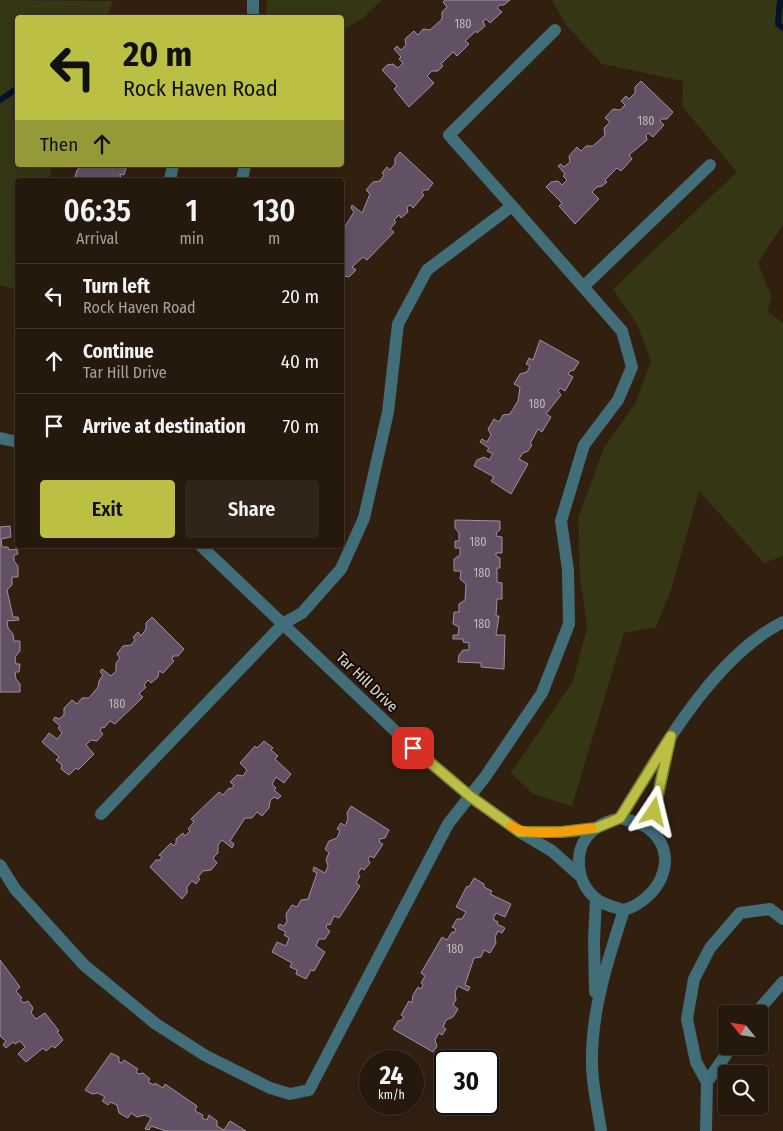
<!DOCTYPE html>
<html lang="en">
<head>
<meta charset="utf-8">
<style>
  body { margin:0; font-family:"Fira Sans Condensed",sans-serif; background:#31251a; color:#f1f3f6; height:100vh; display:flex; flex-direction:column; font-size:19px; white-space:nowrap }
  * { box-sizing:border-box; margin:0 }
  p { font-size:16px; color:#a3a09d }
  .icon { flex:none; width:28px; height:28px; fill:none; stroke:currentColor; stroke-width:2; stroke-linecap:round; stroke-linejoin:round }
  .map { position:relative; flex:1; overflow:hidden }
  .drawer { position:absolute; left:15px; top:178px; width:329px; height:370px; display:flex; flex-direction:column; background:#25180c; border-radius:5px; box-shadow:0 2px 8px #0003,0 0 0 1px #42372d }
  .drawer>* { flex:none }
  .banner { position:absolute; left:15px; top:15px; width:329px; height:152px; border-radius:5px; box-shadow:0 2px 8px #0003,0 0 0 1px #42372d; background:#bbc045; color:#111; overflow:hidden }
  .needle { width:32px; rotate:300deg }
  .buttons { position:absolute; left:718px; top:1005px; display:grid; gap:10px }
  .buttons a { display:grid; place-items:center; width:50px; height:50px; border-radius:5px; background:#25180c; box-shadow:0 2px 8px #0003,0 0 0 1px #42372d; font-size:25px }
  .speed { position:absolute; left:359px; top:1050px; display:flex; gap:10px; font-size:25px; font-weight:700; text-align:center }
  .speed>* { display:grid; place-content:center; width:65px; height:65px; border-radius:50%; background:#25180c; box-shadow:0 2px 8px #0003,0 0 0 1px #42372d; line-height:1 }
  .speed small { font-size:12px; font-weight:400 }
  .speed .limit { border:2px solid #111; border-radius:8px; background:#fff; color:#111 }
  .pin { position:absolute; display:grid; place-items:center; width:42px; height:42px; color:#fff; margin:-21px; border-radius:10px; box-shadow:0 2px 8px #0006 }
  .me { position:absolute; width:55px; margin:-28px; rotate:10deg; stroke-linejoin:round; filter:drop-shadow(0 0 4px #0008) }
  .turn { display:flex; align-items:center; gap:18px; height:105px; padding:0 25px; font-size:22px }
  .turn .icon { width:65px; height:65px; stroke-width:2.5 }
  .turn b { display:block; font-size:35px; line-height:42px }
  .then { display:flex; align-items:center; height:48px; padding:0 25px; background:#0003; gap:10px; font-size:19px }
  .eta { display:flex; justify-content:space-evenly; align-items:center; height:85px; text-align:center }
  .eta b { font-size:30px; font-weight:600; line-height:35px }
  .action { display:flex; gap:10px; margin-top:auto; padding:10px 25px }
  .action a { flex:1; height:58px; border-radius:5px; background:#bbc045; color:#111; font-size:20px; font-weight:600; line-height:58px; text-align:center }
  .action a+a { background:#31251a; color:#f1f3f6 }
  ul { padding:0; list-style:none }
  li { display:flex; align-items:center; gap:15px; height:65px; padding:0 25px; border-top:1px solid #42372d }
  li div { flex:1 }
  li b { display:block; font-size:19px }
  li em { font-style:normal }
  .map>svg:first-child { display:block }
  .green { fill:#343614 }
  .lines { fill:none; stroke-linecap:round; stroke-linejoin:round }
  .stream { stroke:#04122c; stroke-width:6 }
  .building { fill:#625165; stroke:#a18ea4 }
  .minor { stroke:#416e78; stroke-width:12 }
  .route-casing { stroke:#7a7d2d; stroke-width:12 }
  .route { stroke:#bbc045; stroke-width:9 }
  .slow { stroke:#f59e0b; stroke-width:9 }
  .labels { text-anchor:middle; stroke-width:4; stroke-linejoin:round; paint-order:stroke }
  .number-label { font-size:12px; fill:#c4b7b4 }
  .street-label { font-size:15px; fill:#e5d9cf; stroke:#130c06 }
</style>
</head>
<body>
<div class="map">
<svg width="783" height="1131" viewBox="0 0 783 1131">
  <rect width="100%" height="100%" fill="#312010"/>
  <path class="green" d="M0 0 113 1 107 17 18 18V165H53L49 180H18L17 290 0 285Z
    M267 0H382L363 18 341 31V18L268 17 266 14Z
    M552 0H783V224L758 263 772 298 767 311 783 323V556L764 563 699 491 671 590 656 627 624 633 572 806 533 794 511 773 573 681 587 628 580 576 578 518 604 448 636 402 651 361 637 324 613 289 737 172 682 106 683 81 602 64 566 25Z"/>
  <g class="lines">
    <path class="stream" d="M780 0 778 24 783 28
      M0 100 18 88"/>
  </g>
  <path class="building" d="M445 0H510L504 5H500L497 8 502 12 490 23 486 19 483 21 485 26 477 33 476 31 465 41 469 44 457 56 453 52 441 64 443 66 438 71H432L427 76 434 83 409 107 394 89 397 86 382 70 387 65 393 64 398 68 403 63 399 59 401 57 394 49 397 46 401 50 406 45 405 39 414 31 418 35 423 29 430 30 442 19V12L447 7 443 2Z
    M641 81 673 112 667 119H662L660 121 664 125 653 137 648 133 646 135 647 140 629 155 632 159 621 171 617 168 605 180 607 182 602 186 597 187 592 192 599 199 575 224 559 206 562 203 546 187 551 182 558 181 562 185 567 180 563 176 565 174 558 166 561 164 564 167 570 162 569 156 577 147 581 151 586 146H593L605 135 604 128 610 122 605 118 613 109 620 110 625 105 621 101 626 96 629 99 635 93V87Z
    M400 152 433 183 428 190H423L422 193 424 195 413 208 410 205 407 207 408 212 401 218 399 215 394 220 396 222 390 229 394 232 367 260 363 257 352 267 356 270 349 277 344 276 341 280V233L354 212 351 208 352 205 362 213 370 194 366 190 373 182 380 181 384 175 382 173 387 167 390 170 395 164V158Z
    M127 165 124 175 120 174 121 180H74L77 170 83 165Z
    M540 340 579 362 574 370 570 371 568 374 573 377 565 391 560 388 558 391 561 395 546 414 551 417 542 432 538 429 530 444 532 445 528 451 523 453 519 459 528 464 511 494 491 481 494 477 474 466 477 460 484 457 489 460 493 454 487 451 489 448 480 442 482 439 487 442 491 435 488 429 494 419 499 422 503 415 510 414 518 401 520 387 514 384 520 374 527 372 530 366 526 364 529 358 533 360Z
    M455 520 500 521V530L497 532 496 536 502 537V553H496V556L500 558V568H497V582L502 583V599H497L496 616H499L496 635H505L504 669 481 667V663L458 662 459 655 463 650H469V643L463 642V639H453V635H458L459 627 453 624 454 612H459V604L465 600 466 584 460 579 461 571H454V559L460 555V548H455V541H459V533L455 528Z
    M10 526 11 537 1 539 2 547H8L9 550 17 549 18 554 14 555V561L18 566V577H12V585L7 590 13 617H18L19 620 7 621 8 628 13 634 14 641H20V651L15 657 16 664H20L19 672H15L16 679 20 684V692H0V527Z
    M152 617 184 649 178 656H173L172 659 174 661 163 673 159 671 158 677 151 683 148 680 144 685 146 687 139 694 143 697 115 724 110 721 104 728 102 727 100 731 103 734 97 741 91 740 86 745 94 754 78 770 76 768 69 775 61 769 62 765 56 760 59 757 42 742 49 733 57 739 62 733 58 728 60 726 53 720 55 717 59 719 64 715V708L72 700 77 704 82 698H89L98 687 99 681 103 675 100 672 102 669 111 676 116 671V663L120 658 117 654 123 646 131 645 135 640 133 637 138 632 141 636 146 629V623Z
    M264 741 273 748 271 750 278 756 275 759 291 774 284 783 276 777 272 784 276 788 274 790 281 796 278 799 274 797 270 801 269 808 262 816 257 812 252 818H245L230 841 234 844 232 848 222 840 218 845V853L213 858 217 863 211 870 203 871 198 877 200 879 196 884 192 881 187 887V893L182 899 150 867 156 860H160L162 857 159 855 171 843 174 846 176 843V839L183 833 185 836 190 831 188 829 194 822 191 819 219 792 223 795 229 788 231 789 234 785 230 782 237 775 243 776 247 770 240 763 255 746 257 748Z
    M351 806 389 830 385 838 380 839 379 842 383 844 374 858 370 856 368 859 370 863 364 870 361 868 358 874 360 876 356 883 360 886 339 918 334 916 330 925 327 924 326 928 330 931 325 939H319L316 946 325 952 314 971 311 970 306 979 296 974 297 970 290 967 292 963 272 952 277 942 286 946 289 938 284 935 286 932 278 928 279 924 284 926 287 921 286 914 292 905 297 907 301 900 308 899 317 873 313 871 314 867 325 873 328 866 326 859 329 853 325 849 329 841 337 838 340 831 337 829 341 823 345 826 348 819 347 813Z
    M474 878 484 884V887L492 891 490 894 511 904 505 917 496 913 493 919 498 922 497 924 505 928 502 933 498 931 495 937 496 943 490 953 484 950 481 957 474 958 465 985 470 987 468 991 458 986 455 992 456 1000 453 1005 458 1009 453 1017 446 1020 443 1027 446 1029 442 1035 439 1033 435 1040 437 1046 433 1052 393 1029 398 1021 402 1020 404 1017 401 1015 409 1001 412 1003 413 995 418 987 421 989 423 985 421 983 425 976 421 973 442 937 447 940 452 932 454 933 456 929 452 927 457 919H462L466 912 456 907 467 886 469 887Z
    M0 960 20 987 16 991 22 998 20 1000 24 1003 28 1001 33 1008 31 1013 36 1019 45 1013 59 1031 57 1032 63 1040 55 1048 52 1046 46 1051 43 1048 26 1062 18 1054 25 1047 20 1041 15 1044 13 1042 6 1048 3 1045 6 1041 0 1036Z
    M111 1053 119 1057V1062L122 1063 124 1060 138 1069 136 1072 139 1074 143 1073 150 1079 148 1082 154 1085 155 1083 163 1088 165 1084 197 1106 195 1111 203 1115 202 1118 207 1120 209 1115 217 1121V1126L224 1130 230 1121 246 1131H166L151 1126 149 1130 145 1129 151 1118 145 1115 137 1117 131 1113 128 1118 119 1113 117 1105 110 1102 108 1105 102 1101 105 1097 98 1093 92 1094 85 1090Z"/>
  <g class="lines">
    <path class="minor" d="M253 18V0
      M170 180 173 165
      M242 180 245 165
      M512 206 449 135 555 30
      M583 287 710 165
      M0 438 18 442
      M200 545 413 748 471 797 520 832 552 851 579 875
      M620 818C631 821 643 823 652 831 681 860 657 900 624 910 614 907 603 905 595 898 574 879 572 843 598 827 604 822 612 820 620 818Z
      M620 818C661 752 712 658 783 622
      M651 831 668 746
      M521 832H562L596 828
      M0 865 15 889 84 965 156 1024 206 1056 270 1088 290 1094 309 1090 448 824 485 777 542 693 569 624 568 570 561 521 584 445 618 400 632 367 622 331 512 206 427 270 398 324 388 412 364 518 341 569 302 613 284 623 101 814
      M595 992 594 940 596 899
      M755 1014 783 982
      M707 1082 732 1046
      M601 1131C598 1109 592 1085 592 1063 591 1011 608 959 624 910
      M706 1131 707 1082 696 1062 687 1019 694 979 710 948 740 913 770 909 783 919"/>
  </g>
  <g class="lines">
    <defs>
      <path id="route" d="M413 748 471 797 520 832H562L596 828 620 818 671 736 654 812"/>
    </defs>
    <use href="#route" class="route-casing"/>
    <use href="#route" class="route"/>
    <path class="slow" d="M511 826C530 838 570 831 592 828"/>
  </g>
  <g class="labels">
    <g class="number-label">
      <text x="463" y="28">180</text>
      <text x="646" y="125">180</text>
      <text x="537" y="408">180</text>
      <text x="478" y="546">180</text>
      <text x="482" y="577">180</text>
      <text x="482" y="628">180</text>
      <text x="117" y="708">180</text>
      <text x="455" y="953">180</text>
    </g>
    <g class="street-label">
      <text transform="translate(367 682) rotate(44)" y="5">Tar Hill Drive</text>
    </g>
  </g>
</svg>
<div class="buttons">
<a><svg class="needle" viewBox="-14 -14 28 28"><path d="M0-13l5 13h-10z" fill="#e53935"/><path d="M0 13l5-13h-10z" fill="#a3a09d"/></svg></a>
<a><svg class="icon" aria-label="search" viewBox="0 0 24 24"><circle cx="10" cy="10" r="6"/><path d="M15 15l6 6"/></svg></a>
</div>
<div class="speed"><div>24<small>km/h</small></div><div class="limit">30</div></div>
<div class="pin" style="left:413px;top:748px;background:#d93025"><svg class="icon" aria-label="arrive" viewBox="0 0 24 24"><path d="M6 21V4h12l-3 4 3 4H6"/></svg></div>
<svg class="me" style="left:654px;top:812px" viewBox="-20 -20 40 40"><path d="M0-17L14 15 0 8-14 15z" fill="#bbc045" stroke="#fff" stroke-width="4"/></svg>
<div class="banner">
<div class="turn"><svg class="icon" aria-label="left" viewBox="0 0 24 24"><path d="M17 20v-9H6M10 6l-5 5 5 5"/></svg><div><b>20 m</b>Rock Haven Road</div></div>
<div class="then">Then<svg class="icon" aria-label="ahead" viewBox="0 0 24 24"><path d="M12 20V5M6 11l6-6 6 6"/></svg></div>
</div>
<section class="drawer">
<div class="eta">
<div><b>06:35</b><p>Arrival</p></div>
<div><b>1</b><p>min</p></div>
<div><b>130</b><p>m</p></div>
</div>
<ul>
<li><svg class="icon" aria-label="left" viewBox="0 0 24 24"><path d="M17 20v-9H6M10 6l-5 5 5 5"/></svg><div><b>Turn left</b><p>Rock Haven Road</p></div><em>20 m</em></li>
<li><svg class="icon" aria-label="ahead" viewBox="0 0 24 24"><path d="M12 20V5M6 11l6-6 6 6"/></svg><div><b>Continue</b><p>Tar Hill Drive</p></div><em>40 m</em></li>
<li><svg class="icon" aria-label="arrive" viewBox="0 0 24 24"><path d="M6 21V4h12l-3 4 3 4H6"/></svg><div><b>Arrive at destination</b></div><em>70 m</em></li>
</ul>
<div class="action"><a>Exit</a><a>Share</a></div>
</section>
</div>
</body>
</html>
